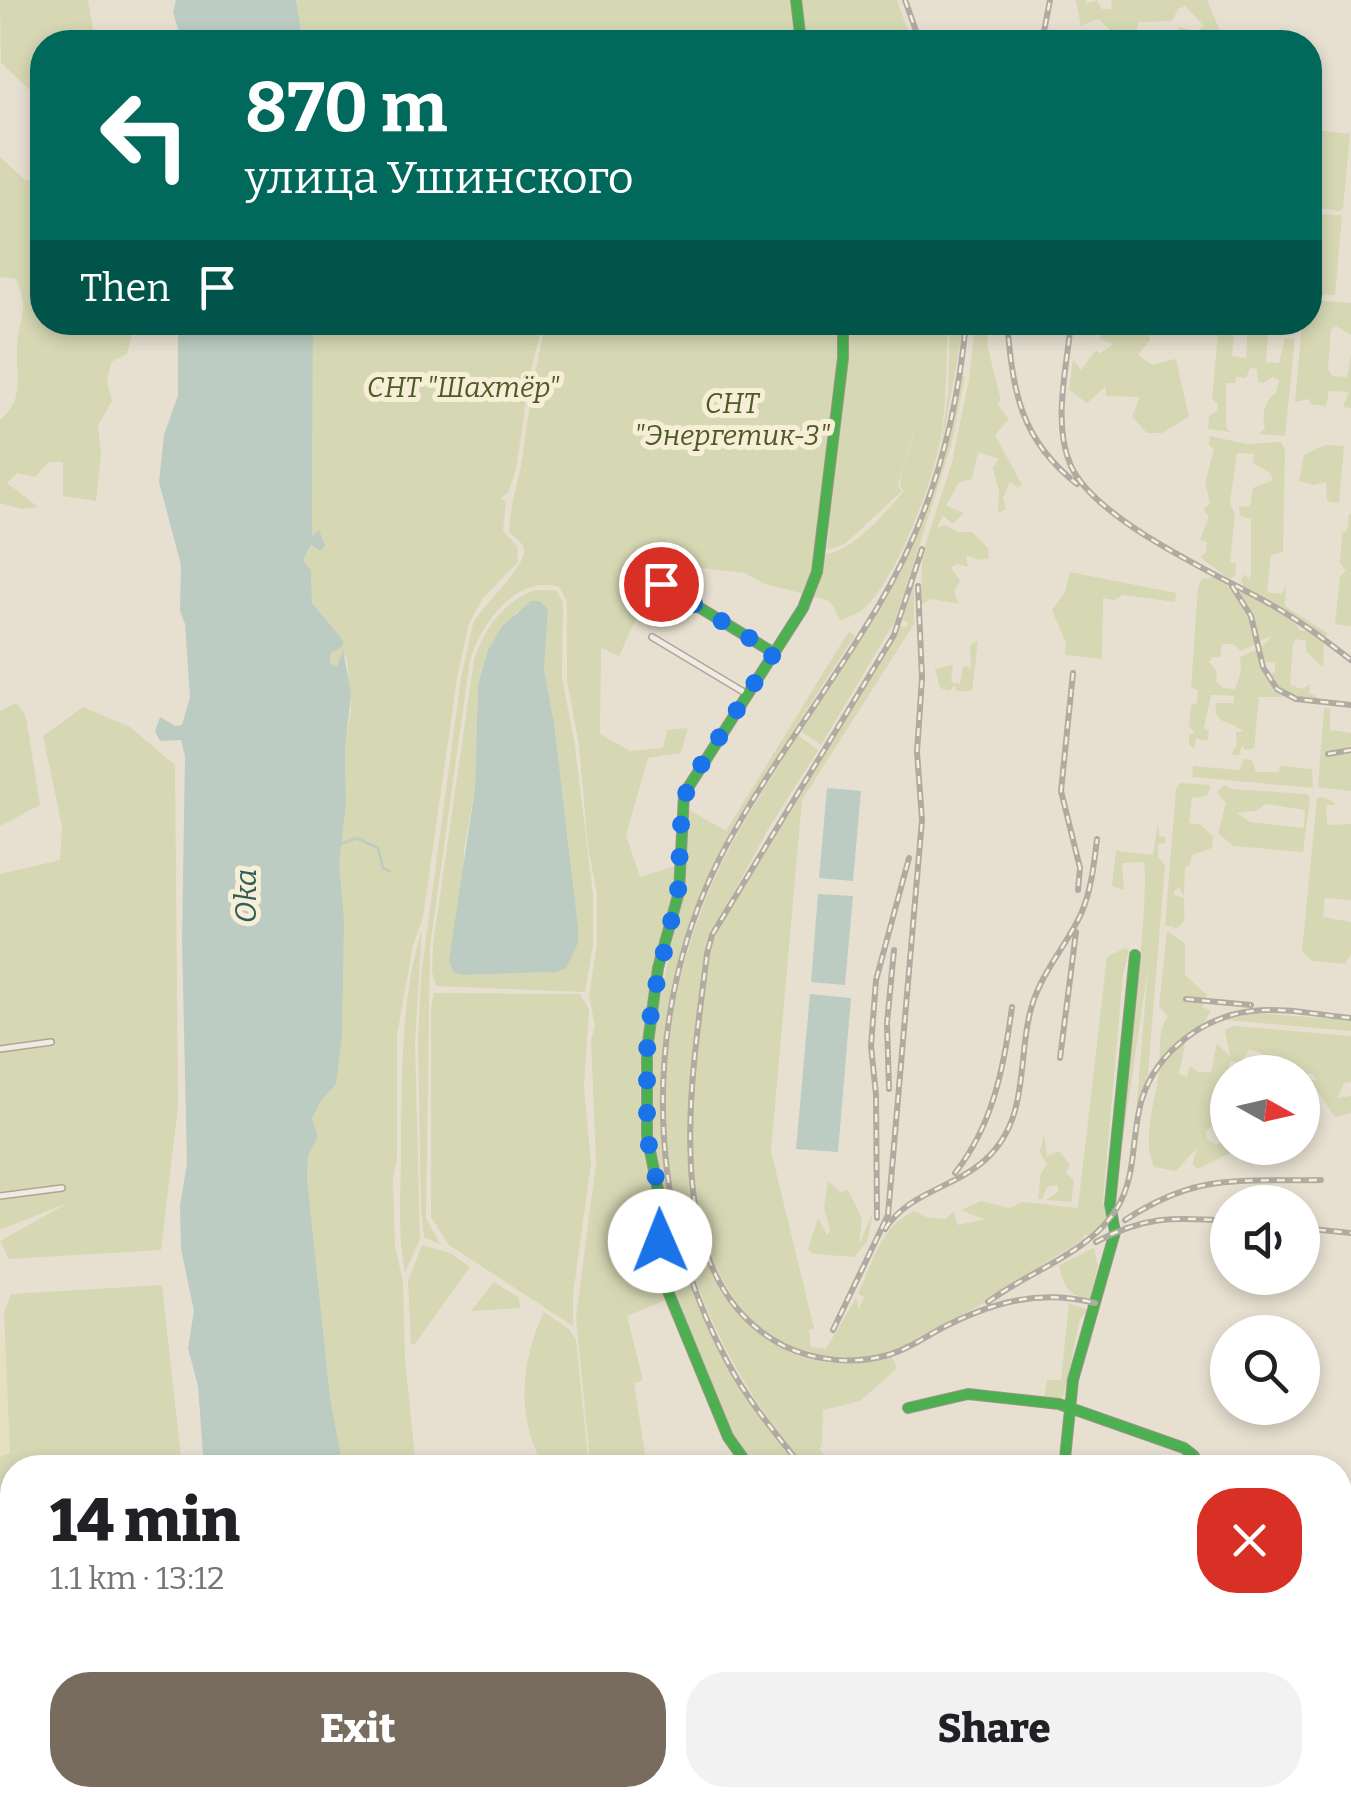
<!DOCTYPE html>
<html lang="en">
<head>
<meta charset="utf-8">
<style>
  body { margin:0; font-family:Bitter,serif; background:#f2f2f2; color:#202124; height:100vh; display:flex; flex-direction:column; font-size:38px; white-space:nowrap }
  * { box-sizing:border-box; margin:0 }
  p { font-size:32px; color:#757577 }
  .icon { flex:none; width:55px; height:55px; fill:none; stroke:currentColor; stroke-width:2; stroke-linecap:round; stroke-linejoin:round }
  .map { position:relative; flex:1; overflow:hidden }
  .details { position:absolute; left:0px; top:1455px; width:1352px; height:352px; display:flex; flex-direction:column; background:#fff; border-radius:40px 40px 0 0; box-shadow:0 5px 15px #0003 }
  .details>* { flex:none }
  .banner { position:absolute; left:30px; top:30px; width:1292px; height:305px; border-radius:40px; box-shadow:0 5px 15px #0003; background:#00695c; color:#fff; overflow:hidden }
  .needle { width:65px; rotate:98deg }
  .buttons { position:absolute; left:1210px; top:1055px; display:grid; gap:20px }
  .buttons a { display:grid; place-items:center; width:110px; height:110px; border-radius:50%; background:#fff; box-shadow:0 5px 15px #0003; font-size:50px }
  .pin { position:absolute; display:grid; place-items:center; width:85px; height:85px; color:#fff; margin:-42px; border:5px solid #fff; border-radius:50%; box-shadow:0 2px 10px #0007 }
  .me { position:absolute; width:110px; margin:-55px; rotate:359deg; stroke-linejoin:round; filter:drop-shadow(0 0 8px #0008) }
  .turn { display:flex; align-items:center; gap:35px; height:210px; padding:0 50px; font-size:45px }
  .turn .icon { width:130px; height:130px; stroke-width:2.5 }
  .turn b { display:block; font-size:70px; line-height:85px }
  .then { display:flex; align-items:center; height:95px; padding:0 50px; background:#0003; gap:20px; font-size:38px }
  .round { display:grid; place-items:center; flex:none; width:105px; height:105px; border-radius:40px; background:#f2f2f2 }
  .summary { display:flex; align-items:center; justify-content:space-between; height:170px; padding:0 50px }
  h1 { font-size:60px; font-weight:800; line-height:75px }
  .cta { display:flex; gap:20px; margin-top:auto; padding:20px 50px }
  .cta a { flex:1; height:115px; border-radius:40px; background:#786c5e; color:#fff; font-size:40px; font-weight:800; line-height:115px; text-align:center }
  .cta a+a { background:#f2f2f2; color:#202124 }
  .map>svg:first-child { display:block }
  .farmland { fill:#e6dfc2 }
  .green { fill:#d6d7b3; fill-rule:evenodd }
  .water { fill:#bcccc2 }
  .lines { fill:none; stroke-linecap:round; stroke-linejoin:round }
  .stream { stroke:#bcccc2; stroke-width:2.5 }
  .street-casing { stroke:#ada599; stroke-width:8 }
  .fast-casing { stroke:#9c958a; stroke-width:12 }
  .street { stroke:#efebe3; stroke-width:5 }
  .fast { stroke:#4caf50; stroke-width:10 }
  .rail-casing { stroke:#afaaa2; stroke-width:6 }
  .rail { stroke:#f7eed8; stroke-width:2.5; stroke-dasharray:8; stroke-linecap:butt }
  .route { stroke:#1a73e8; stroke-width:18; stroke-dasharray:0 32.4 }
  .labels { text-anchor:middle; stroke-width:10; stroke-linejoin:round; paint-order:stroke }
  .park-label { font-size:28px; font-style:italic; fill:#4d5a26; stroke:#f7eed8 }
  .water-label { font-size:30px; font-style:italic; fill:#2f5d5a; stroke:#f7eed8 }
</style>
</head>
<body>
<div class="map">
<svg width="1351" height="1807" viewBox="0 0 1351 1807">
  <rect width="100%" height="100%" fill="#e7e0d1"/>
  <path class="farmland" d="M0 1328 8 1357 10 1454 0 1457Z"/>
  <path class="green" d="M0 0H88L95 42H42V96L33 93 1 63Z
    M296 0H793L798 42H303Z
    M801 0H897L912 42H805Z
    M1076 0H1086V4L1097 0 1102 9H1111L1112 0H1207L1220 31 1208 35 1207 42H1178L1179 27 1196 32 1204 26 1185 6 1178 9 1172 21 1139 22 1134 38 1117 42 1118 37 1098 19 1081 26Z
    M1318 130 1350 134 1343 208 1340 211 1311 207Z
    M0 157 25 180 42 182V322L135 323 127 354 111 362 107 381 112 401 98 426 101 454 96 501 63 496V462H49L35 477 17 473 7 483 38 507 21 509 0 503V420C25 399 16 377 17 348 18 315 31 313 16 279L0 277Z
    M1314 214 1342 215 1335 295 1310 294Z
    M1310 300 1351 303V335L1336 326 1331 330 1328 369 1332 376 1347 377 1351 355V408L1343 407 1349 392 1329 391 1326 406 1310 404 1309 399 1295 402 1302 323 1310 322Z
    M313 323H543L530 374 516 470 508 493 500 499 506 501 503 531 518 547 517 563 483 598 469 623 457 678 423 918 413 945 397 1036V1158L393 1179 395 1246 403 1282 405 1359 416 1467H343L330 1397 307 1177 308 1156 318 1136 312 1119 321 1101 336 1084 339 864 346 806 345 750 351 709 347 659 343 652 337 666 330 663 331 654 343 640 312 603 311 570 303 561 319 531 312 538Z
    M546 323H839C842 387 828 454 819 517 815 544 815 570 805 594L765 584 745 573 692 567 662 568 638 557 623 581 647 595 619 656 601 648 600 734 630 751 663 748 667 730 688 728 681 753 648 758 626 835 640 877 679 865C665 939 641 1010 640 1086 640 1138 670 1198 653 1248L633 1236 627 1245 631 1269 641 1271 654 1265 668 1299 627 1316 643 1380 634 1383 647 1467H592L590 1460 576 1318 596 1163 591 1040 595 1026 589 996 597 944V894L588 847 579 745 567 680V602L559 587C515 575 482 623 470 660L430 946 426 1218 440 1244 424 1237 421 1210 418 1041 421 976 461 678 473 624C482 605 527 566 524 549 523 542 513 537 509 531 510 504 519 480 523 454 529 409 535 366 546 323Z
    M845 323H948C946 358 947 395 942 430 936 476 901 565 872 600 864 611 853 616 840 620 832 604 834 600 813 597L823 555C855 550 883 515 904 491L900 486C901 469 911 448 914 429L898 486 902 491 845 544 827 550Z
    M950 323H964L940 455 948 392Z
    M975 323H986L988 348 1001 401 997 404 1009 419 995 435 1022 485 1017 488 1010 482 1003 498 1006 509 998 513 999 491 993 468 999 459 978 452 972 479 959 482 946 506 964 513 952 524 943 515 937 528 945 525 958 532H972L988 548 989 558 978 560 966 555 968 567 957 564 951 567 960 581 954 592 959 604 931 599 921 605 922 555 952 462 969 380Z
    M1101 323H1149L1150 340 1138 355 1152 365 1176 359 1189 417 1162 433H1147L1132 417 1140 397 1106 396V386L1087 403 1069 390 1073 359 1081 370 1096 350 1099 354 1113 344 1100 339Z
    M1219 323H1235L1232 356 1246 358 1248 323H1297L1294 335 1288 331 1268 330 1266 362 1279 363 1285 338 1295 339 1285 436 1259 434 1265 428C1261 416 1265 399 1276 393L1279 380 1273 377 1263 383 1258 382 1257 369 1250 368 1246 378 1236 377 1235 383H1226V428L1231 432 1208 429 1209 416 1217 411 1218 404 1212 399Z
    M962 376 965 377 951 446 895 621 821 745 801 731 900 574 944 459Z
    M1210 436 1247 444 1281 442 1285 451 1283 552 1271 555 1267 592 1281 594 1286 587 1285 606 1327 633 1326 638 1244 587 1241 580 1245 574 1249 580 1251 575V519L1240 516 1239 506 1250 507 1253 488 1273 480 1270 473 1253 463 1254 454 1237 453 1230 503 1235 515 1230 562 1236 564 1235 576 1229 579 1200 557 1206 552 1207 542 1200 540 1209 516 1203 510 1210 503 1205 483 1214 449 1209 445Z
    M1325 445 1344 446 1339 503 1327 501 1326 482 1314 485 1299 481 1304 455Z
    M1349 514H1351V626L1335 624 1340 576 1346 571 1340 563 1342 533 1347 531Z
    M1070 572 1176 593 1175 602 1123 595 1114 600 1103 598 1102 659 1065 655 1066 643 1052 610 1065 592Z
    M1214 577C1239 589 1253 617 1256 644L1241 651 1233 644H1222L1220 657H1212L1209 662 1217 672 1216 681 1223 688 1235 689 1241 672 1240 657 1257 649 1266 676 1283 697H1259L1254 748 1245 750 1242 745 1239 755H1231L1237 744 1236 732 1243 731C1230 719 1213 726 1216 703H1234V696L1211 695 1204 728 1209 731 1208 740 1196 739 1194 749 1189 744V735L1195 733 1189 727 1191 705 1197 703 1198 690 1191 687 1198 587 1202 579Z
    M914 579V624L802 800 771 1151 814 1328 809 1330 811 1347 826 1349 856 1298 859 1309 864 1297 858 1294C873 1262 880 1227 914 1211L926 1217 945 1219 954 1211 957 1225 991 1218 983 1219 961 1210 981 1201 1009 1208 1023 1202 1078 1208 1107 957 1125 948 1129 950 1123 974 1103 1201 1107 1219 1089 1235H1083L1084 1239C1048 1261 1012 1286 975 1308 960 1317 943 1323 928 1332 910 1342 894 1354 874 1357 751 1378 695 1260 690 1157 689 1122 695 1086 698 1051 703 1006 703 960 722 918L900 626 907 627 908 623 903 620Z
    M1236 588 1293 620 1300 631H1309L1324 642 1323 668 1306 651V641L1296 639 1293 644 1290 685 1302 689 1310 684 1309 693 1316 696V702C1295 700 1281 694 1268 676L1275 672V663L1263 661 1260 649 1272 636 1259 641 1251 613Z
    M535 590H556L563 602 562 677 575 746 593 895V945L585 992 436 986 432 972 433 944 474 660C484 629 504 601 535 590ZM548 610 544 669 554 723 578 926V943L566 968 556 972 461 975 464 849 475 788 478 685 488 650 517 611Z
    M849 631 855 636C825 680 797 725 769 771 753 796 734 822 721 849 617 1061 648 1287 799 1467H755L737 1444 662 1262 666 1223 651 1125 652 1039 685 878 686 808 726 831Z
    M978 641 972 691H956L955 685 950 691 940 688 935 669 953 665 951 682 960 684 963 666 971 668 970 645Z
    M17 703 26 717 40 805 0 826V711Z
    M83 707 130 727 175 765 178 1107 161 1250 9 1259 0 1241 70 1202 0 1230V874L60 860 62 826 43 736Z
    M1324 708 1330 709V730L1351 733V746L1344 750 1351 752V791L1318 787Z
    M798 735 818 750 767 831 707 943 687 1153C698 1269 750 1393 892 1357L897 1368 860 1401 823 1410 822 1445 819 1449 829 1459 827 1468 820 1467 812 1456 803 1463C664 1300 626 1093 708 894 731 837 766 787 798 735Z
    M1244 759 1252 760 1256 772H1278L1281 766 1312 769 1313 788 1192 777 1193 766 1239 770Z
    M1180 783 1211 785 1207 796 1192 798 1189 823 1201 825 1213 836 1212 848 1192 855 1190 864 1185 867 1184 896 1179 888 1174 891V895L1184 898C1183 912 1190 923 1173 929V926H1165L1176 789Z
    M1225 785 1231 789 1307 794 1310 799 1303 852 1233 846 1218 833 1226 803 1217 792ZM1266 804 1305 810 1304 828 1250 822 1237 813 1256 811Z
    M1323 797 1334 802 1335 805H1326L1327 825 1351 824V900L1325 898 1323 917 1351 922V954L1345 964 1313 961 1302 952 1317 798Z
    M1158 822 1159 836 1165 837V843L1158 844V857L1165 865 1148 1074 1136 1112 1148 968 1117 1179 1136 975C1142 965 1147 871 1144 862L1122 863 1124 890 1112 886 1116 851 1153 855Z
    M422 929 415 1041 420 1239 405 1273C397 1232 401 1192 401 1150 402 1076 400 1000 422 929Z
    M1167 931 1185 943V975L1207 995 1202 1007 1211 1011 1203 1024 1187 1034 1179 1074 1187 1077 1190 1066 1198 1072H1211L1217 1043 1230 1057 1225 1030 1234 1026 1351 1036V1082L1344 1083 1337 1098 1351 1096V1113L1335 1117 1317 1090 1303 1088V1080H1316L1313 1074 1256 1072 1264 1068 1263 1054 1249 1049 1241 1062H1230C1229 1079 1216 1094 1212 1108L1218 1119 1206 1132 1207 1139 1216 1145 1227 1140 1230 1153 1197 1169 1193 1164 1197 1148 1176 1171 1154 1167C1141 1139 1156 1099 1159 1071 1161 1054 1157 1030 1168 1016L1159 1006Z
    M434 993 580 994 589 1009 584 1087 591 1163 573 1295V1326L449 1245 431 1217V1008Z
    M1254 1013 1351 1020V1031L1226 1020Z
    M1044 1134 1047 1156 1059 1151 1070 1165 1066 1172 1074 1181 1071 1202 1046 1200 1058 1192V1185L1047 1187 1042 1199H1038L1041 1173 1047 1165 1040 1152Z
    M828 1181 840 1192 848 1190 862 1219 859 1245 873 1212 867 1242 854 1257 813 1254 808 1249 818 1218 827 1235 830 1231 824 1207Z
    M422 1245 450 1253 470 1267 414 1345 411 1344 408 1281Z
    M1094 1248 1098 1266 1090 1298C1069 1298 1063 1284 1059 1265Z
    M494 1282 519 1298 520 1308 471 1311Z
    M162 1285 182 1467 12 1468V1795H153L150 1807H0V1457L10 1453 4 1312 11 1294Z
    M1069 1303 1088 1310 1080 1319 1064 1395 1058 1401 1044 1398 1047 1380H1061Z
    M544 1312 569 1329 576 1340 589 1467H545C515 1422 521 1359 544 1312Z
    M384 1795H459L481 1807H420L418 1799 408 1807H386Z"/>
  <path class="water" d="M176 0H296L303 42H182L173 13Z
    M178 323H313L312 536 319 530 325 546 320 551 311 545 303 561 311 570 312 603 343 640V646L331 653 330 663 337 666 343 650 351 693 345 750 346 806 339 864 344 920 342 1036 336 1084 321 1101 312 1119 318 1136 308 1156 307 1177 330 1397 343 1467H204L198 1386 188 1348 194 1311 181 1249 180 1205 187 1164 182 940 185 756 181 740 160 741 155 731 160 717 176 726 182 725 190 697 185 624 180 611 181 565 159 482 164 435 178 395Z
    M531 601H540L548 610 544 669 554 723 578 926V943L566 969 556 972 461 975 453 972 449 960 475 788 478 685 488 650 503 625Z
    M827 788 861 791 853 881 819 878Z
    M818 894 853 896 845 985 811 982Z
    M810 994 851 998 838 1152 796 1149Z
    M241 1795H374L373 1807H244Z"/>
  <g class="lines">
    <path class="stream" d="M341 844 357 838 378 848 383 868 390 871"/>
    <defs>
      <path id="street" d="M652 637 747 694
        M0 1049 51 1042
        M0 1196 62 1188
        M1340 1771 1351 1772
        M706 1795 713 1807
        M779 1795 787 1807"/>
      <path id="fast" d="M796 0 801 42
        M661 584 774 653
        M908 1408 968 1394 1059 1404 1184 1448 1194 1456 1198 1468
        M750 1468 728 1437 660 1272 661 1205 647 1136V1050L658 968 679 892 684 794 803 608 817 572 843 358V322
        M1064 1468 1073 1380 1115 1232 1110 1204 1135 955
        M1340 1586 1351 1589
        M988 1795 996 1807"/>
    </defs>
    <use href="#street" class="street-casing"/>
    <use href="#fast" class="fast-casing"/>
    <use href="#street" class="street"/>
    <use href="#fast" class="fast"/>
    <defs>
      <path id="rail" d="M905 0 920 42
        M1042 42 1050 0
        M1007 322C1013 392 1020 439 1077 484
        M1071 322C1067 367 1052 424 1071 466 1096 521 1217 574 1270 604 1299 620 1325 640 1351 660
        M922 549 894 635 712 935 707 954C693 1072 653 1279 784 1346 815 1361 854 1365 888 1355 907 1350 925 1337 942 1328 992 1302 1040 1289 1095 1303
        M1232 586 1251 616 1263 667 1277 689 1296 699 1351 705
        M1073 673 1061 791 1080 868 1078 890
        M1328 754 1351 750
        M1186 999 1251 1005
        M1060 1058 1076 932
        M889 1089 887 1023 894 950
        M955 1173C993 1125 1004 1067 1012 1007
        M877 1218 876 1095 871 1046 876 980 909 858
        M1125 1220C1199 1172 1237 1182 1321 1180
        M1302 1228 1351 1233
        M885 1229C909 1192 954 1188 985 1160 1028 1121 1018 1067 1029 1017 1037 977 1064 950 1081 914 1091 891 1094 865 1097 839
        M1096 1242C1144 1216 1174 1217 1228 1221
        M988 1302C1029 1271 1090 1253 1117 1208 1135 1179 1132 1144 1139 1111 1149 1058 1199 1017 1252 1011 1283 1007 1319 1015 1351 1018
        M833 1330 888 1215 922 820 917 752 922 678 918 586
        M803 1468C776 1434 748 1401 728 1363 642 1205 641 1005 726 846 772 762 832 685 880 603 931 517 957 421 966 322
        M1196 1795 1231 1807"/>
    </defs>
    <use href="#rail" class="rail-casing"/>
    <use href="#rail" class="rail"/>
  </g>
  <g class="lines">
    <path class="route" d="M660 1241V1197L647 1136V1050L652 1003 678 892 682 805 690 782 774 653 661 584"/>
  </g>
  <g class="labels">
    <g class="park-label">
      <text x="463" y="397">СНТ "Шахтёр"</text>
      <text x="732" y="413">СНТ<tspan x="732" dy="32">"Энергетик-3"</tspan></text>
    </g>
    <g class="water-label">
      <text transform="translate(246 896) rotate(-90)" y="10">Oka</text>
    </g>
  </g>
</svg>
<div class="buttons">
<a><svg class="needle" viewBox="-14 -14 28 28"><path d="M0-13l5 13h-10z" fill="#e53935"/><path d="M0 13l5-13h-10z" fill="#757577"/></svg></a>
<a><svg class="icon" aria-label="sound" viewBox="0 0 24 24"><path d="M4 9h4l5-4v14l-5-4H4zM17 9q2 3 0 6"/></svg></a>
<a><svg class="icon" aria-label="search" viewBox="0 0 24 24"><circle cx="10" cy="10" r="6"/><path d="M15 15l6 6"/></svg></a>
</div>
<div class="pin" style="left:661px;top:584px;background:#d93025"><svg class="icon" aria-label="arrive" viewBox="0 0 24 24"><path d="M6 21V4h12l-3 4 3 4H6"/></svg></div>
<svg class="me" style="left:660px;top:1241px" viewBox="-20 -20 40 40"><circle r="19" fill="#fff"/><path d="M0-13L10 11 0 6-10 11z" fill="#1a73e8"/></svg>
<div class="banner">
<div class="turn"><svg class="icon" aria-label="left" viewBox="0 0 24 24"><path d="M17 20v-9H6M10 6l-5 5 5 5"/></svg><div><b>870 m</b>улица Ушинского</div></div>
<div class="then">Then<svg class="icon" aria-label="arrive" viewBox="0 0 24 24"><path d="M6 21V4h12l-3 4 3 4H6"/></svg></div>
</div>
<section class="details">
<div class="summary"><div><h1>14 min</h1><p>1.1 km · 13:12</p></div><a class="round" style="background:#d93025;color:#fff"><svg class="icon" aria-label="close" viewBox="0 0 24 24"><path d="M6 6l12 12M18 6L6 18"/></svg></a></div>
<div class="cta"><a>Exit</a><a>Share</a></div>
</section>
</div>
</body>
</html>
